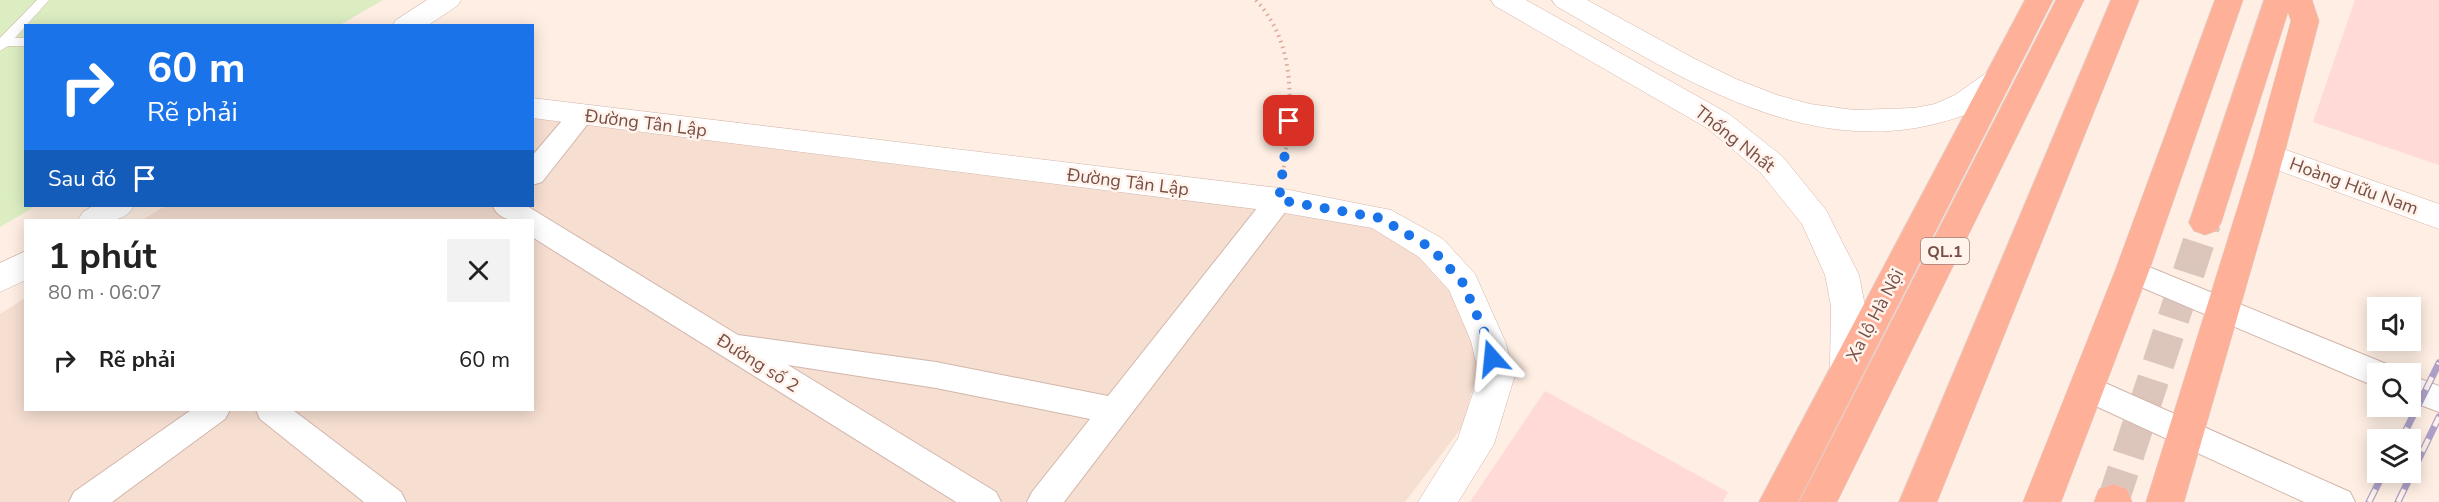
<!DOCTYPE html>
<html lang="vi">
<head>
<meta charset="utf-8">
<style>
  body { margin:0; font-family:"Nunito Sans",sans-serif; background:#f2f2f2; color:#222; height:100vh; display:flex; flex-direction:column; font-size:22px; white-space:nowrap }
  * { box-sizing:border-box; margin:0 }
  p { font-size:20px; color:#767676 }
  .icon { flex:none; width:33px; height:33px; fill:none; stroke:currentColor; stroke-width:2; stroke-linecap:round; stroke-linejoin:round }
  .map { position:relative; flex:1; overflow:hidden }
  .panel { position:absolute; left:24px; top:219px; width:510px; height:192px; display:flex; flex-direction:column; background:#fff; border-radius:0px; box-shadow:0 3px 15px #0003 }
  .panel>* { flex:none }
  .top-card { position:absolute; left:24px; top:24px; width:510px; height:183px; border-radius:0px; box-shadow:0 3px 15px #0003; background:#1a73e8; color:#fff; overflow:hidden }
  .buttons { position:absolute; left:2367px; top:297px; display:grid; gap:12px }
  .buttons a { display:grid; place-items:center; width:54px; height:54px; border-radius:0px; background:#fff; box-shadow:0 3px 15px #0003; font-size:30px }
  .pin { position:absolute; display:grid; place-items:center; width:51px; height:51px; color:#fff; margin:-26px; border-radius:12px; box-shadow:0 3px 9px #0006 }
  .me { position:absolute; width:66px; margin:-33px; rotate:342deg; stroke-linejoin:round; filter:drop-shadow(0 0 4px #0008) }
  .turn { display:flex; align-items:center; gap:21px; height:126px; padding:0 24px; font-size:27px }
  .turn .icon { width:78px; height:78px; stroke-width:2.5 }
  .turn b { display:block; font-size:42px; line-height:51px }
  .then { display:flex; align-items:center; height:57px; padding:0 24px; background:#0003; gap:12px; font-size:22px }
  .round { display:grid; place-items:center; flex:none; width:63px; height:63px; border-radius:0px; background:#f2f2f2 }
  .headline { display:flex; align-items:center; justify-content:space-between; height:102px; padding:0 24px }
  h1 { font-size:36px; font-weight:700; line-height:45px }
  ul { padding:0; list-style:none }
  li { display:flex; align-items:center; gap:18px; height:78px; padding:0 24px }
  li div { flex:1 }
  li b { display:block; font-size:22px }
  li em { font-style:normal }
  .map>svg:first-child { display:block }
  .residential { fill:#f6ded1 }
  .commercial { fill:#ffdad6 }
  .green { fill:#dbedc1 }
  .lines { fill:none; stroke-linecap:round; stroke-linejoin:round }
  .trunk-tunnel { stroke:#dcc6bc; stroke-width:32; stroke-dasharray:32 16; stroke-linecap:butt }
  .service-casing { stroke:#d2b6ab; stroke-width:1 }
  .minor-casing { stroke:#d2b6ab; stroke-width:2 }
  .tertiary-casing { stroke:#d2b6ab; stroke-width:1 }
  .secondary-casing { stroke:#d6b4a9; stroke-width:1 }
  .trunk-casing { stroke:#d9cecb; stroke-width:1 }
  .path { stroke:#dba89c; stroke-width:4; stroke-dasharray:1.5 4.5; stroke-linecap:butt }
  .service { fill:#fff; fill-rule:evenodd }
  .minor { fill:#fff; fill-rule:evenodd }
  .tertiary { fill:#fff; fill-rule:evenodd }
  .secondary { fill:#fff; fill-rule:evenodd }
  .trunk { fill:#feb098; fill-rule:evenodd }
  .rail-casing { stroke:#aea1c9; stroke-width:7 }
  .rail { stroke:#fff3eb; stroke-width:4.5; stroke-dasharray:14; stroke-linecap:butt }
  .route { stroke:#1a73e8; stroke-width:10; stroke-dasharray:0 18 }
  .labels { text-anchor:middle; stroke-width:5; stroke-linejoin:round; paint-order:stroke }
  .shield { fill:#fff3eb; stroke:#a08078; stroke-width:1.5 }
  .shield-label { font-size:16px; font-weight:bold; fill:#784f47 }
  .street-label { font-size:18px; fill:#784f47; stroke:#fff3eb }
</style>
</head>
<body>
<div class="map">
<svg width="2439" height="502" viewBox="0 0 2439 502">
  <rect width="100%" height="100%" fill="#feeee3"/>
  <path class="residential" d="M533 117 1398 226 1459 275 1482 356 1462 427 1405 502H0V314L25 298 26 410H532V220H142L165 206H532Z"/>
  <path class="commercial" d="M2355 0H2439V165L2313 122Z
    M1545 391 1728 492 1723 502H1470Z"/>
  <path class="green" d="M0 0H383L340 25 26 26V206H36L0 227Z"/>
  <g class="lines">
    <path class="trunk-tunnel" d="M2113 501 2205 223"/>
    <defs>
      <path id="service" d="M37 0H49L15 38H26V46H8L0 51V38Z"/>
      <path id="minor" d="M581 106 590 109 594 115 590 121 542 182 532 185V156L572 109Z
        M1279 190 1289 193 1293 200 1289 207 1064 502H1027L1032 492 1090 419 936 388 788 365 996 492 1001 502H956L532 237V220C516 220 502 223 493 207L527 206 738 335 936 362 1108 396 1269 193Z
        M2132 260 2389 365 2393 374H2378V386L2367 383 2122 279 2118 271 2122 263Z
        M2085 374 2350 492 2355 502H2304L2074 396 2070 387 2074 378Z
        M2410 375 2439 386V412L2410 401Z
        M191 410H230L225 419 112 502H69L74 492Z
        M256 410H293L401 492 406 502H364L260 419Z"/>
      <path id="tertiary" d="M427 0H461L457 6 427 26H392L396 20Z
        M532 98 1279 188 1391 210 1443 239 1475 274 1505 341 1515 375 1494 444 1458 502H1418L1458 438 1479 375 1471 341 1449 290 1419 257 1372 228 1279 212 532 118Z
        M93 206H134C123 226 99 220 78 220L83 212Z
        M26 251V280L0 292V263Z"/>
      <path id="secondary" d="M1491 0H1526L1729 114 1783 157 1826 210 1859 275 1865 306 1866 367 1861 377 1848 381 1835 377 1830 367 1831 306 1825 275 1802 224 1761 173 1707 128 1495 6Z
        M1552 0H1587L1695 59 1736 79 1777 95 1810 104 1854 110 1914 108 1935 104 1955 95 1989 71 1999 68 2009 71 2014 78C1998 103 1969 115 1942 122 1803 161 1671 72 1556 6Z
        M2269 144 2439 204V229L2258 163 2254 155 2258 147Z"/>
      <path id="trunk" d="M2025 0H2053L1798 502H1759Z
        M2056 0H2084L1837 502H1799Z
        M2111 0H2139L1937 502H1899Z
        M2215 0H2243L2149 271 2061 502H2023L2115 271Z
        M2264 0H2312L2319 21 2284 155 2184 502H2146L2254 155 2291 21 2288 12 2221 223 2216 231 2205 235 2194 231 2189 223Z
        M2113 484 2127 489 2132 502H2094L2099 489Z"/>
    </defs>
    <use href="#service" class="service-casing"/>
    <use href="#minor" class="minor-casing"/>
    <use href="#tertiary" class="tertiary-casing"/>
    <use href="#secondary" class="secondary-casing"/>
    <use href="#trunk" class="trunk-casing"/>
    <path class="path" d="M1256 0C1300 49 1291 112 1283 173"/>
    <use href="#service" class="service"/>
    <use href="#minor" class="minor"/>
    <use href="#tertiary" class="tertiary"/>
    <use href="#secondary" class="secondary"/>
    <use href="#trunk" class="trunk"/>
    <defs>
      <path id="rail" d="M2401 440 2439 363
        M2369 502 2384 472
        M2398 502 2439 417"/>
    </defs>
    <use href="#rail" class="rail-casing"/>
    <use href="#rail" class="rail"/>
  </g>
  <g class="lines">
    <path class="route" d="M1289 121 1279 200 1380 218 1431 248 1463 283 1488 341 1492 358"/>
  </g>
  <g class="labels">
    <rect class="shield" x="1921" y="238" width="48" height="26" rx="4.5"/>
    <g class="shield-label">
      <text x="1945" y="257">QL.1</text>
    </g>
    <g class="street-label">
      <text transform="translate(646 123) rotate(7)" y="6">Đường Tân Lập</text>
      <text transform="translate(1735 139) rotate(38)" y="6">Thống Nhất</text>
      <text transform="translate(1128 182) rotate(7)" y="6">Đường Tân Lập</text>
      <text transform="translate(2354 186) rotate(20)" y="6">Hoàng Hữu Nam</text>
      <text transform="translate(1875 315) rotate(-62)" y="6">Xa lộ Hà Nội</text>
      <text transform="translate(758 363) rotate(32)" y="6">Đường số 2</text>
    </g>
  </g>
</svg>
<div class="buttons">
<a><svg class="icon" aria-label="sound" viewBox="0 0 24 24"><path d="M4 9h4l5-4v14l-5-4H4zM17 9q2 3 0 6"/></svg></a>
<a><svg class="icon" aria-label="search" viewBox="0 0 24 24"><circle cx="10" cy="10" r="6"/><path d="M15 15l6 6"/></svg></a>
<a><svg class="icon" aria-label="layers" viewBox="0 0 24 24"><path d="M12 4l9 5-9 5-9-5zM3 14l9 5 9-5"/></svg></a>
</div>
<div class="pin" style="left:1289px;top:121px;background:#d93025"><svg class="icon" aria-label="arrive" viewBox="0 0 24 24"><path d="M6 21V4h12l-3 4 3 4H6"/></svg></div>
<svg class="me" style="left:1492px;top:358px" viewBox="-20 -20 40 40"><path d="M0-17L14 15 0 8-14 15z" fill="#1a73e8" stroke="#fff" stroke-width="4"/></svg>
<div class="top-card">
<div class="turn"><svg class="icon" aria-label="right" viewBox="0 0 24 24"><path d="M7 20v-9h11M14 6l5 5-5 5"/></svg><div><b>60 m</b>Rẽ phải</div></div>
<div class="then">Sau đó<svg class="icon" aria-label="arrive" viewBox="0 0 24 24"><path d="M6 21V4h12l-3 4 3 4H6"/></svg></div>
</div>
<section class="panel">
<div class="headline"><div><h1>1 phút</h1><p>80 m · 06:07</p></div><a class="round"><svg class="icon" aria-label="close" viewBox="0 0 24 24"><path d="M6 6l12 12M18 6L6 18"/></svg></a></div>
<ul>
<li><svg class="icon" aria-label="right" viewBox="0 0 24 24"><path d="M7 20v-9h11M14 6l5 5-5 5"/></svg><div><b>Rẽ phải</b></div><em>60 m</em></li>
</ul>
</section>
</div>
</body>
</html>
